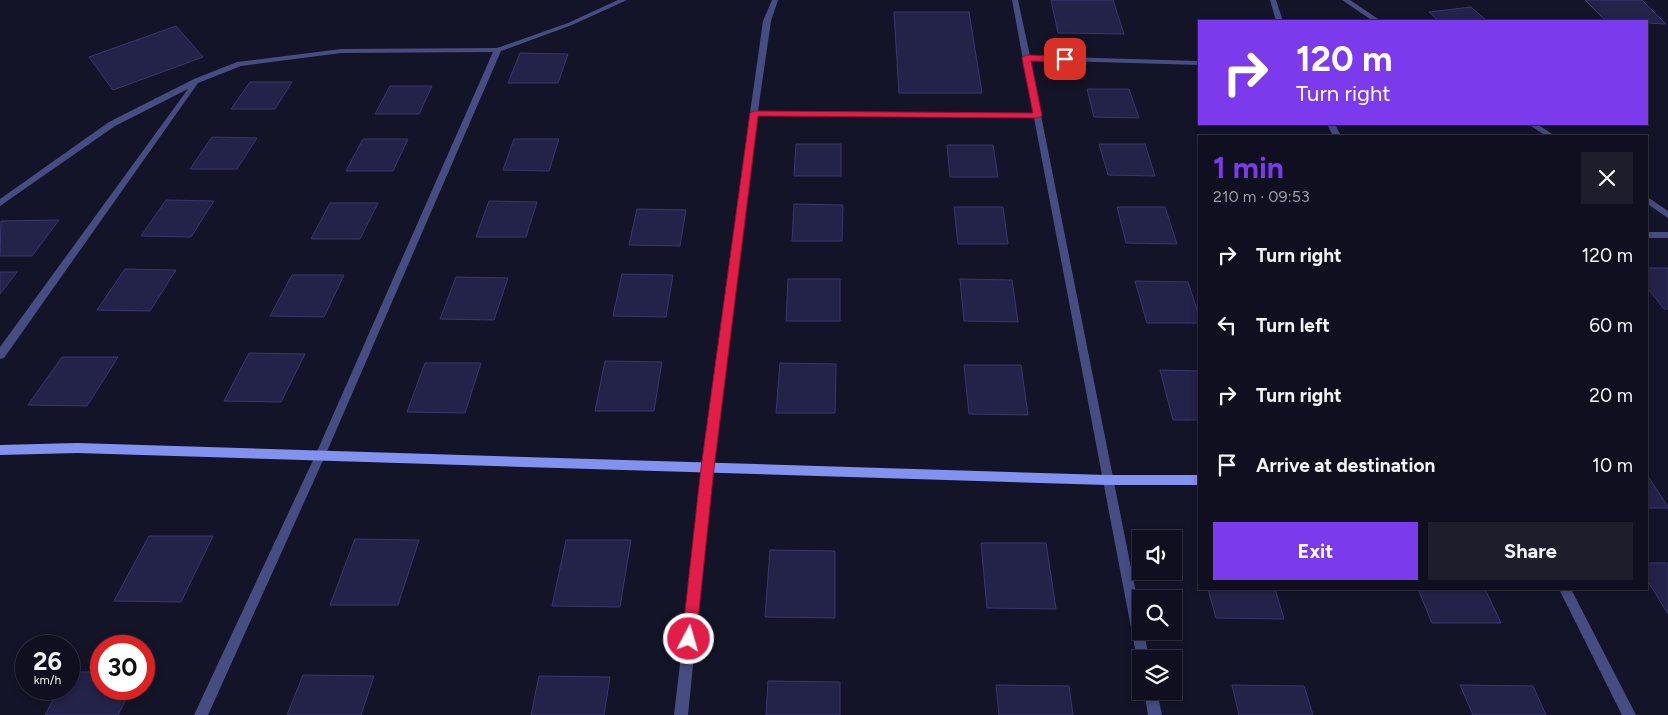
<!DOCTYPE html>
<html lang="en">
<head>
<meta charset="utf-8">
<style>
  body { margin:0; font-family:Figtree,sans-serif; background:#1d1d2c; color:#f1f3f6; height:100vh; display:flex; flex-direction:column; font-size:19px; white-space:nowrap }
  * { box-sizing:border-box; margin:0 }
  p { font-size:16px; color:#9b9ca4 }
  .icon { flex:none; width:28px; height:28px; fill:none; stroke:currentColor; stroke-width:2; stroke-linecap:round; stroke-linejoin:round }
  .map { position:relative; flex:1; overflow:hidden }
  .details { position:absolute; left:1198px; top:135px; width:450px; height:455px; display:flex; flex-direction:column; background:#0f0f1f; border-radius:0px; box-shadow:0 2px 8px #0003,0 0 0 1px #2f2f3d }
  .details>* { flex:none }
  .hud { position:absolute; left:1198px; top:20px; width:450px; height:105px; border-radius:0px; box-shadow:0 2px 8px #0003,0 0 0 1px #2f2f3d; background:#7c3aed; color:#fff; overflow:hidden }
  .fabs { position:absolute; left:1132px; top:530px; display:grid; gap:10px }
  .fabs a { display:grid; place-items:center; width:50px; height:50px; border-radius:0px; background:#0f0f1f; box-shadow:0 2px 8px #0003,0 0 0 1px #2f2f3d; font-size:25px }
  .speed { position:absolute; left:15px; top:635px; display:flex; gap:10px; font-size:25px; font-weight:700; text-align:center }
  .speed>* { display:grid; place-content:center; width:65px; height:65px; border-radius:50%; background:#0f0f1f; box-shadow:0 2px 8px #0003,0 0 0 1px #2f2f3d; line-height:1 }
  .speed small { font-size:12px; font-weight:400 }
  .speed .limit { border:8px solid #d22; background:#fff; color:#111 }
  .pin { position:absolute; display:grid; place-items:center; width:42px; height:42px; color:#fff; margin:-21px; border-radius:10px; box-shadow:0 2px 8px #0006 }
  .me { position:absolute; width:55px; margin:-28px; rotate:6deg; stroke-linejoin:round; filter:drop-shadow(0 0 4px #0008) }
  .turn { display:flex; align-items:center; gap:18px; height:105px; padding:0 15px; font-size:22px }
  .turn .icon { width:65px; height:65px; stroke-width:2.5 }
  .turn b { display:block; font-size:35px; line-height:42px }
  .round { display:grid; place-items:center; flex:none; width:52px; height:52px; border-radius:0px; background:#1d1d2c }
  .overview { display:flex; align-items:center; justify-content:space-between; height:85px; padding:0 15px }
  h1 { font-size:30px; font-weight:700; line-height:38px; color:#7c3aed }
  .cta { display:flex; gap:10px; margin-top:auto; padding:10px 15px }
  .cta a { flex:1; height:58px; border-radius:0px; background:#7c3aed; color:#fff; font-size:20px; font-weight:700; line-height:58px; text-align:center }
  .cta a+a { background:#1d1d2c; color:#f1f3f6 }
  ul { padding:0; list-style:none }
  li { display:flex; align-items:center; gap:15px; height:70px; padding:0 15px }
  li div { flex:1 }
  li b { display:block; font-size:19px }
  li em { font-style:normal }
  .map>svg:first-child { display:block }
  .building { fill:#232248; stroke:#383771 }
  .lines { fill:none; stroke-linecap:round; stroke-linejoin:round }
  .street { fill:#454d82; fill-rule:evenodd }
  .secondary { fill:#8292f0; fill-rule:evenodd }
  .route { fill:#e11d48; stroke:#92132f }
</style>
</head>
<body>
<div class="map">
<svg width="1668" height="715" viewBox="0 0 1668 715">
  <rect width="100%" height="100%" fill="#141429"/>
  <path class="building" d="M1051 0H1113L1124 34 1058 33Z
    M1585 0H1642L1666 24 1606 21Z
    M1471 7 1487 21H1439L1429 12Z
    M894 12H969L982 93H899Z
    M176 26 203 57 113 90 89 57Z
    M520 53 568 54 558 83H508Z
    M250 82H292L275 109H231Z
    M390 86H432L419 114H375Z
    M1087 89H1129L1139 118 1094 117Z
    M212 137 257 138 237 169H190Z
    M363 139H408L393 171H346Z
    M514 139H559L549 171 503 170Z
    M796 144H841V176H794Z
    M1099 144H1145L1155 176 1108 175Z
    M947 145H993L998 177H950Z
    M166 200 214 201 191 237 141 236Z
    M489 201 537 202 526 237H476Z
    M330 203H378L360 239H311Z
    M794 204 843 205 842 241H792Z
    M954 207H1003L1008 244H958Z
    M1117 207H1165L1177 244 1126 243Z
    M637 209 686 210 680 246 629 245Z
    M59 220 32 256H0L1 221Z
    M1646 268H1668V309H1664L1646 286Z
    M125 269 176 270 150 311 97 310Z
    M0 272H17L0 294Z
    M622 274 673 275 666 317 613 316Z
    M292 275H344L324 317 270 316Z
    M456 277 508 278 494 320 440 319Z
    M788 279H840V321H786Z
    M960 279 1012 280 1018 322 964 321Z
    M1135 281 1188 282 1199 316V323H1147Z
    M249 353 305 354 281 402 224 401Z
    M62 357H118L87 406 28 405Z
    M605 361 662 362 654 411H595Z
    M425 363H481L465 413 407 412Z
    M780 363 836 364 835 413H776Z
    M964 365H1021L1028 415 969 414Z
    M1160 370 1199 371V420H1173Z
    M1646 473 1668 507V508H1646Z
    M149 536H213L181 602 114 601Z
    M355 539 419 540 398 605H330Z
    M566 540H631L620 607 552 606Z
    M981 543H1046L1056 609 987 608Z
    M770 550 835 551V618L765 617Z
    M1646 563H1668V614L1646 578Z
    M1208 589H1275L1284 619 1216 618Z
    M1418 589H1485L1501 623H1432Z
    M69 672H101V689H131L118 715H45L59 689H69Z
    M303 675 374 676 361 715H287Z
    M539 676 610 677 604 715H531Z
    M768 681 840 682V715H766Z
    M996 685 1069 686 1073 715H999Z
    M1232 685 1304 686 1313 715H1239Z
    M1460 685 1533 686 1546 715H1473Z"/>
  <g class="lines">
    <path class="street" d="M618 0H627L572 25 501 51 325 456 208 715H194L315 456 493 52 341 53 241 66 198 83 4 358 0 359V347L188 89 115 126 0 206V199L109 122 194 79 237 62 341 49 497 48 568 23Z
      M772 0H778L771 21 758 111 1033 114 1012 0H1018L1030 56 1199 61V65L1030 60 1141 618V631H1144L1149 659H1141V665L1139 663 1137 659 1034 118 758 115 713 467 688 715H674L703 467 750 113 763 21Z
      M1270 0H1276L1283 21H1276Z
      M1342 0H1350L1381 21H1373Z
      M1327 124H1335L1341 136H1333Z
      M1528 124H1537L1555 136H1546Z
      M1646 196 1668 211V218L1646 203Z
      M1646 232H1668V238H1646Z
      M1559 589H1571L1636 715H1622Z
      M1144 691H1157L1162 715H1148Z"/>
    <path class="secondary" d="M77 443 1107 475H1199V485H1107L77 453 0 455V445Z"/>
  </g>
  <path class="route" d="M1026 55 1065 56 1069 59 1065 62 1031 61 1042 116 1038 118 758 116 714 468 696 639 694 644 689 646 684 644 682 639 701 468 750 113 754 111 1033 113 1022 58Z"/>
</svg>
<div class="fabs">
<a><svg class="icon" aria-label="sound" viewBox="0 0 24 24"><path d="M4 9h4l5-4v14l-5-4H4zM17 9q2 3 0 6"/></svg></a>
<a><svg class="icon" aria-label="search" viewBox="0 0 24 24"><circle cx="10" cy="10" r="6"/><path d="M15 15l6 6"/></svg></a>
<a><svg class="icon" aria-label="layers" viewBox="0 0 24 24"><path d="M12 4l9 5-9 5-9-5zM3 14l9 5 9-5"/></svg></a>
</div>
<div class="speed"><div>26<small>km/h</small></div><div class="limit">30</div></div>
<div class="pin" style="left:1065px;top:59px;background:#d93025"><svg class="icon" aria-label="arrive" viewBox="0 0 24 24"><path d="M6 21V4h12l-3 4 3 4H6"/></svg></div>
<svg class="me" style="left:689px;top:639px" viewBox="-20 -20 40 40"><circle r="17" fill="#e11d48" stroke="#fff" stroke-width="3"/><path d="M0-11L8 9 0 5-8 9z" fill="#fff"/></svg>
<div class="hud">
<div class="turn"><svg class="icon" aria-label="right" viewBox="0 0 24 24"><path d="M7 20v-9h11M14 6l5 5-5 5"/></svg><div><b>120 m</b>Turn right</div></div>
</div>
<section class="details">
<div class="overview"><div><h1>1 min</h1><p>210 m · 09:53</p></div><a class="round"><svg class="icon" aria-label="close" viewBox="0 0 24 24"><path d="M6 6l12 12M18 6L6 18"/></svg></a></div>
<ul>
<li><svg class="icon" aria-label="right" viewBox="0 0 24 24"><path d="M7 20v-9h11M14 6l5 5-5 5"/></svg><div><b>Turn right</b></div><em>120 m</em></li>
<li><svg class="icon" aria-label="left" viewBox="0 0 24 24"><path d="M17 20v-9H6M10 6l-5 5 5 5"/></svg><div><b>Turn left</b></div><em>60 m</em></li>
<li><svg class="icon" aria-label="right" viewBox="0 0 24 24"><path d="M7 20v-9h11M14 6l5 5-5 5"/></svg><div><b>Turn right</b></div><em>20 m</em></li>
<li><svg class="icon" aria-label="arrive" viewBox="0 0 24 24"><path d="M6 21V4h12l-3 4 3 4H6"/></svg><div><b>Arrive at destination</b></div><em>10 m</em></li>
</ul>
<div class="cta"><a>Exit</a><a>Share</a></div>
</section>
</div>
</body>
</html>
